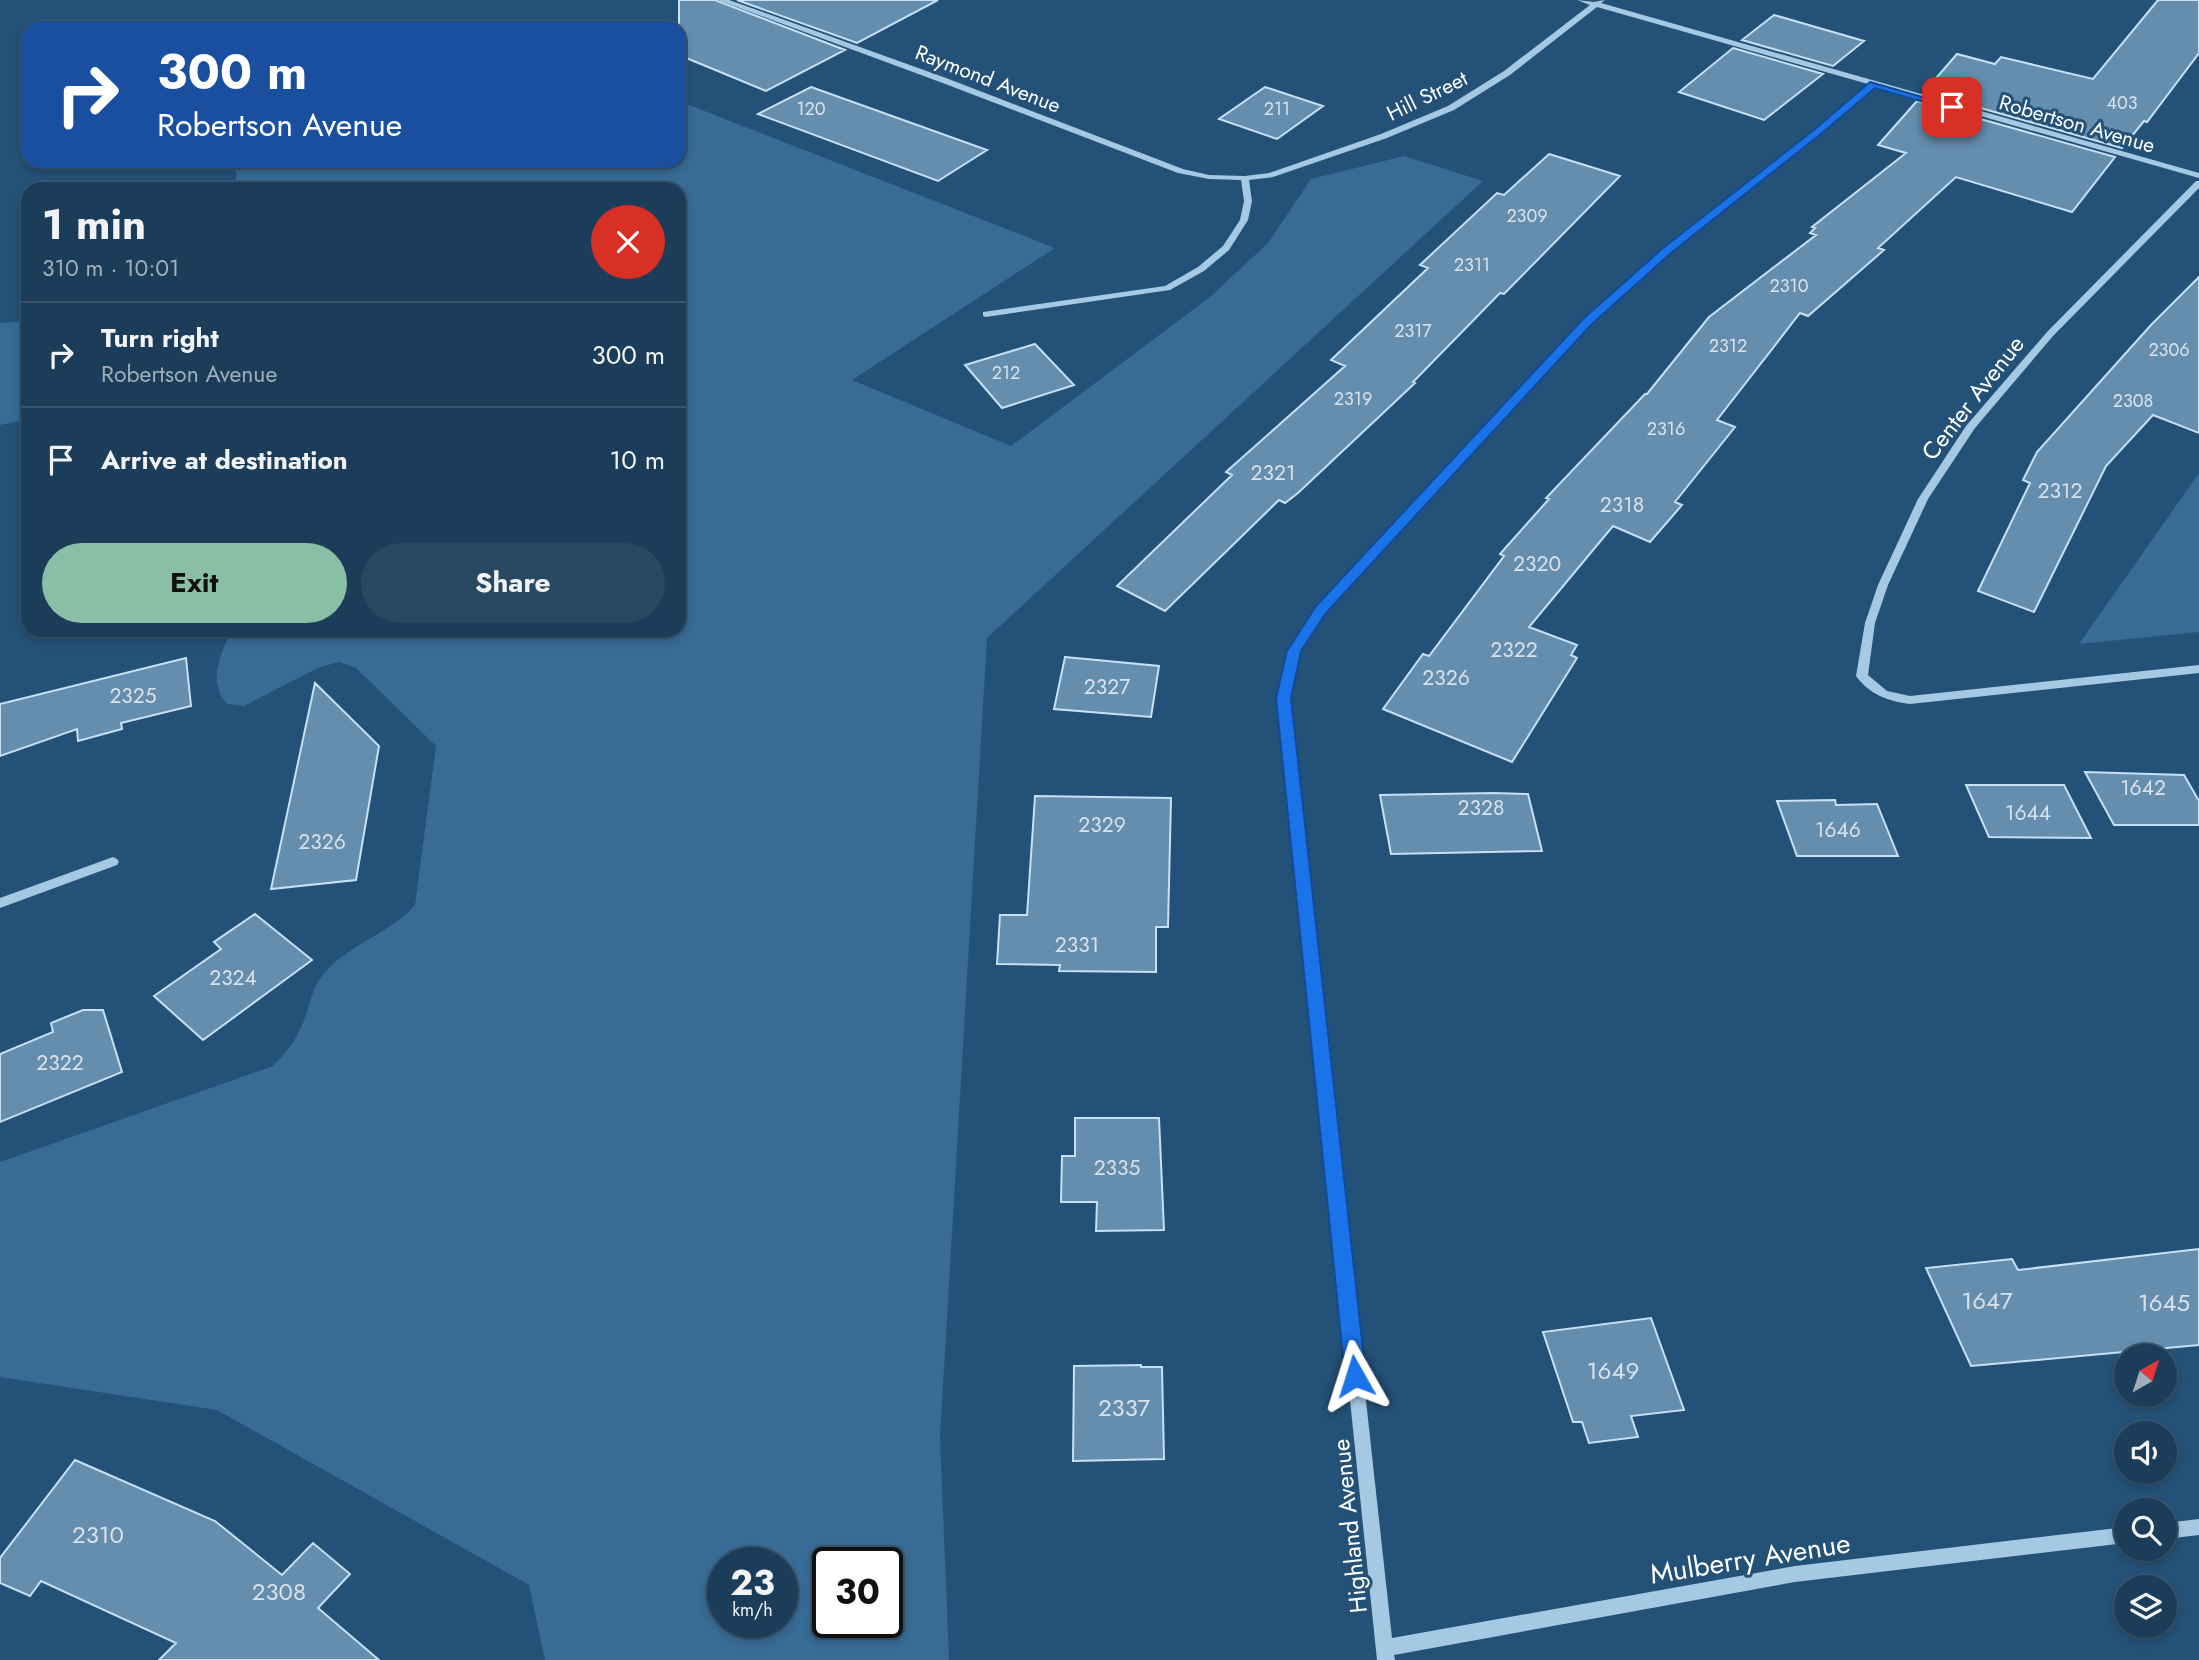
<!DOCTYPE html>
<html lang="en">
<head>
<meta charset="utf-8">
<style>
  body { margin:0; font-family:Jost,sans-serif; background:#284862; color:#f1f3f6; height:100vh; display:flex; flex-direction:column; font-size:26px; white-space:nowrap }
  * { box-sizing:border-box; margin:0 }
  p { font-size:23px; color:#a0aeba }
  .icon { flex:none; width:38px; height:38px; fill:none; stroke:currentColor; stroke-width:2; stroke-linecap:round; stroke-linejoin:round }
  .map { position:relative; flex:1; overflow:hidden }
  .panel { position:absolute; left:21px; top:182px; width:665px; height:455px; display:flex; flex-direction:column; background:#1b3d59; border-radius:21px; box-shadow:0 4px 10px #0003,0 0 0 2px #39566f }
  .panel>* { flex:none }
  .banner { position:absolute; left:21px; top:21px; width:665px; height:147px; border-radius:21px; box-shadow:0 4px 10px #0003,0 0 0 2px #39566f; background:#1a4fa0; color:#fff; overflow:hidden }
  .needle { width:46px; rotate:39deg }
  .buttons { position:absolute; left:2114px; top:1344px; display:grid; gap:14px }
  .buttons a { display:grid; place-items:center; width:63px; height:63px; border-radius:50%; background:#1b3d59; box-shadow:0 4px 10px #0003,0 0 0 2px #39566f; font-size:35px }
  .speed { position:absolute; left:707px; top:1547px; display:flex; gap:14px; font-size:35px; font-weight:700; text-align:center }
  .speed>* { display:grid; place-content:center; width:91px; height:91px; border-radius:50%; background:#1b3d59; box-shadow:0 4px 10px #0003,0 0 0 2px #39566f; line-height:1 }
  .speed small { font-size:18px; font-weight:400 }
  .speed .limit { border:4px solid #111; border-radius:10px; background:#fff; color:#111 }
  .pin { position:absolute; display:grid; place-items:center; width:60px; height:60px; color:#fff; margin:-30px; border-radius:14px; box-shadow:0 4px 10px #0006 }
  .me { position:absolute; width:77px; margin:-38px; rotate:354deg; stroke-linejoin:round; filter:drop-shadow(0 0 5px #0008) }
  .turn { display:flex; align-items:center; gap:24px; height:147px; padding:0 21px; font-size:32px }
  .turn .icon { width:91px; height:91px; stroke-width:2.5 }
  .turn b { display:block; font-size:49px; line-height:60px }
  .round { display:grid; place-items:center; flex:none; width:74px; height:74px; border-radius:37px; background:#284862 }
  .head { display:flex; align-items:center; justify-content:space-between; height:119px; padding:0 21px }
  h1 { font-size:42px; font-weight:700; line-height:52px }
  .cta { display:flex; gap:14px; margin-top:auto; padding:14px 21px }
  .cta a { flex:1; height:80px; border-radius:42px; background:#8abfa5; color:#111; font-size:28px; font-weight:700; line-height:80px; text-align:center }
  .cta a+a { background:#284862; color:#f1f3f6 }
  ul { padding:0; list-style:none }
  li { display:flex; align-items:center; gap:21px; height:105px; padding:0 21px; border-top:2px solid #39566f }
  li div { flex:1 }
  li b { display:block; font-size:26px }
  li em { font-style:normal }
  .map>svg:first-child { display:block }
  .green { fill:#386b95; fill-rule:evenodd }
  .building { fill:#658dae; stroke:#c8e0f3; stroke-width:2 }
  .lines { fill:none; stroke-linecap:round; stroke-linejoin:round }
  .minor { fill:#a5c8e3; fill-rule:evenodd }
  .route { fill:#1a73e8; stroke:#114b97; stroke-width:2 }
  .labels { text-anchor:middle; stroke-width:6; stroke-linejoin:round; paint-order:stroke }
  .far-number-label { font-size:18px; fill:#d8e2eb }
  .far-street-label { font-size:21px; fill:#fff; stroke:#245177 }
  .number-label { font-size:21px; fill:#d8e2eb }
  .street-label { font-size:24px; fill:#fff; stroke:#245177 }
  .near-number-label { font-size:24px; fill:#d8e2eb }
  .near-street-label { font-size:28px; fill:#fff; stroke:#245177 }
</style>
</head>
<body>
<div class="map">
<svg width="2199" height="1660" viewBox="0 0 2199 1660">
  <rect width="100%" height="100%" fill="#245177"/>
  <path class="green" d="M679 101 1055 248 852 380 1011 446 1210 297 1268 243 1311 179 1404 156 1483 181 987 638 940 1437 949 1660H545L529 1585 217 1410 0 1377V1162L273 1066C285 1054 294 1043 301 1027 309 1011 310 993 321 977 345 945 389 935 415 905L436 746 356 668 339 662 320 667 244 706 227 704C207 682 221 655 231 630H679V189H232L237 174 234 168 219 161H679ZM723 1563H782V1622H723ZM828 1563H887V1622H828Z
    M28 321V419L0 425V323Z
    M2199 473V632L2079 644Z"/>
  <path class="building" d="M679 0H715L845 50 766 91 679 55Z
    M737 0H938L857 43Z
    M2158 0H2199V53L2147 122 2144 121 2122 148 1924 92 1957 54 1995 64 2001 57 2093 79Z
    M1774 15 1864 41 1833 66 1742 40Z
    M1733 48 1823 74 1764 120 1679 92Z
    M811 87 987 150 938 181 758 114Z
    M1265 87 1323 106 1277 139 1219 119Z
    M1917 101 2115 157 2072 212 1956 177 1878 248 1884 250 1808 316 1800 313 1717 420 1735 427 1675 502 1682 505 1650 542 1613 526 1529 627 1577 645 1571 655 1577 658 1512 762 1383 709 1423 654 1429 656 1504 556 1500 554 1549 499 1546 498 1645 394H1647L1709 317 1816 235 1810 233 1815 228 1812 227 1906 153 1878 145Z
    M1549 154 1620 176 1504 294 1500 293 1413 382 1415 383 1298 493 1285 503 1279 500 1165 611 1117 586 1232 475 1226 472 1345 366 1331 360 1428 268 1420 265 1497 193 1504 195Z
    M2199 277V433L2153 415 2106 466 2034 612 1978 591 2030 483 2023 480 2037 452 2151 325Z
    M1035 344 1074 385 1002 408 965 365Z
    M1065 657 1159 666 1151 717 1054 709Z
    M186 658 191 706 121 723 122 729 78 741 77 729 0 756V704Z
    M315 683 379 746 356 880 271 889Z
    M2085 772 2184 775 2199 801V825H2114Z
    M1966 785H2064L2091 838 1989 837Z
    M1494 793 1528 794 1542 851 1391 854 1380 795Z
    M1035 796 1171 798 1168 927H1156V972L1059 971 1060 965 997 964 1000 915H1027Z
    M1835 800 1836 805 1877 804 1898 856H1797L1777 801Z
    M255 914 312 960 203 1040 154 996 221 949 214 942Z
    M83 1010H103L122 1072 0 1122V1054L53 1032 51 1023Z
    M1075 1118H1159L1164 1230 1096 1231 1097 1202H1061L1062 1156H1075Z
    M2199 1249V1345L1971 1366 1926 1268 2012 1259 2018 1270Z
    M1651 1318 1684 1410 1631 1416 1638 1437 1589 1443 1582 1422H1573L1543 1332Z
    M1141 1365V1367H1162L1164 1459 1073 1461 1074 1366Z
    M75 1460 215 1521 282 1575 313 1543 350 1574 318 1608 379 1660H159L176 1643 41 1581 30 1596 0 1583V1558Z"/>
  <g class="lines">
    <path class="minor" d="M718 0H729L946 78 1183 169 1209 175 1245 176 1269 173 1381 134 1448 106 1504 71 1590 5 1577 0 1594 2 1605 0 1601 3 2199 173V178L1875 86 1822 133 1670 253 1590 324 1325 612 1300 651 1289 698 1392 1638 1795 1566 2126 1527V1543L1795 1582 1394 1655 1395 1660H1377L1277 698 1288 651 1317 606 1584 320 1664 249 1816 129 1868 84 1597 7 1510 75 1454 110 1387 138 1273 177 1249 180 1252 201 1248 220 1229 250 1204 271 1170 290 986 317 983 316V312L1165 286 1198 267 1223 246 1240 220 1244 201 1241 180 1209 179 1178 173 940 82Z
      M2196 181H2199V188L2053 336 1975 428 1928 499 1888 585 1875 623 1868 675 1887 691 1910 696 2199 665V673L1910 704C1888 701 1870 695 1856 676L1865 623 1878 585 1918 499 1966 426 2047 332Z
      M113 857 117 859 119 862 117 865 0 908V898Z
      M2199 1519V1535L2165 1539V1523Z"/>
  </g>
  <path class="route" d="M1870 82 1957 107 1952 110 1875 88 1822 133 1671 253 1591 325 1326 613 1301 651 1291 698 1366 1376 1363 1383 1355 1386 1348 1383 1345 1376 1276 698 1287 651 1316 606 1583 319 1663 248 1815 129Z"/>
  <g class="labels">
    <g class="far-number-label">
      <text x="2122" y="109">403</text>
      <text x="811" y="115">120</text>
      <text x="1277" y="115">211</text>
      <text x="1527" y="222">2309</text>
      <text x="1472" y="271">2311</text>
      <text x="1789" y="292">2310</text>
      <text x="1413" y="337">2317</text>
      <text x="1728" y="352">2312</text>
      <text x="2169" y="356">2306</text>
      <text x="1006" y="379">212</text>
      <text x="1353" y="405">2319</text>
      <text x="2133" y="407">2308</text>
      <text x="1666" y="435">2316</text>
    </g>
    <g class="far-street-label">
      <text transform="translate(988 79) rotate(21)" y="7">Raymond Avenue</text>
      <text transform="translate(1427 96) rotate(-26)" y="7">Hill Street</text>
      <text transform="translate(2077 124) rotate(16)" y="7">Robertson Avenue</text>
    </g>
    <g class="number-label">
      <text x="1273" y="480">2321</text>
      <text x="2060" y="498">2312</text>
      <text x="1622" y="512">2318</text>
      <text x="1537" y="571">2320</text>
      <text x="1514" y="657">2322</text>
      <text x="1446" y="685">2326</text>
      <text x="1107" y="694">2327</text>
      <text x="133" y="703">2325</text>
      <text x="2143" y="795">1642</text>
      <text x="1481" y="815">2328</text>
      <text x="2028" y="820">1644</text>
      <text x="1102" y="832">2329</text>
      <text x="1838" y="837">1646</text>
      <text x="322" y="849">2326</text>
      <text x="1077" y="952">2331</text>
      <text x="233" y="985">2324</text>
      <text x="60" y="1070">2322</text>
      <text x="1117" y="1175">2335</text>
    </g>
    <g class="street-label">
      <text transform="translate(1973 398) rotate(-52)" y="8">Center Avenue</text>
      <text transform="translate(1350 1526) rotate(-96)" y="8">Highland Avenue</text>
    </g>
    <g class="near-number-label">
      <text x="1987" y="1309">1647</text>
      <text x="2164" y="1311">1645</text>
      <text x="1613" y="1379">1649</text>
      <text x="1124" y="1416">2337</text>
      <text x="98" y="1543">2310</text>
      <text x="279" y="1600">2308</text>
    </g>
    <g class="near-street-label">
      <text transform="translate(1750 1558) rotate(-9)" y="10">Mulberry Avenue</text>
    </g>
  </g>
</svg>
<div class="buttons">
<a><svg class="needle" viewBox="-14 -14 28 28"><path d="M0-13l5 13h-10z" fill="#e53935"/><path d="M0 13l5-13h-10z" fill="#a0aeba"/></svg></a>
<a><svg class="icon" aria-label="sound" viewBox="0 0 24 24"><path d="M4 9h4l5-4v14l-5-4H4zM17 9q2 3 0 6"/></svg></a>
<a><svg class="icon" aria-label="search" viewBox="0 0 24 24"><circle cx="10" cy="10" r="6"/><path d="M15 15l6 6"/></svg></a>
<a><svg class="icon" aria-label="layers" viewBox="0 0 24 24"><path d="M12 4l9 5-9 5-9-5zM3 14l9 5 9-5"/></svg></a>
</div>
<div class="speed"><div>23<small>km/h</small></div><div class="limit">30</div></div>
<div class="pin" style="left:1952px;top:107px;background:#d93025"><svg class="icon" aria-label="arrive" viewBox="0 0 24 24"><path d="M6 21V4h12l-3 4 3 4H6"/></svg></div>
<svg class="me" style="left:1355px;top:1376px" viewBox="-20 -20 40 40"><path d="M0-17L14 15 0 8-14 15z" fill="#1a73e8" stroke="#fff" stroke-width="4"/></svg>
<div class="banner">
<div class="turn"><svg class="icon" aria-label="right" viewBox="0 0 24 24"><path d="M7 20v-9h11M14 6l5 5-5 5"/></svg><div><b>300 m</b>Robertson Avenue</div></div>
</div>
<section class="panel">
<div class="head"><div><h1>1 min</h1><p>310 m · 10:01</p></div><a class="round" style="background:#d93025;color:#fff"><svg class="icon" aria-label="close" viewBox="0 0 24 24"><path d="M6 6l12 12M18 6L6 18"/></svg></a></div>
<ul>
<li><svg class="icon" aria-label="right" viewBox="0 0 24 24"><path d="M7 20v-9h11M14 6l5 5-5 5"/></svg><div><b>Turn right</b><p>Robertson Avenue</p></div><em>300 m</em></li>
<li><svg class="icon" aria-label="arrive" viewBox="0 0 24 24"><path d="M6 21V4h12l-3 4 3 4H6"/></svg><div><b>Arrive at destination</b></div><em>10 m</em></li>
</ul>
<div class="cta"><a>Exit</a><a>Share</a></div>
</section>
</div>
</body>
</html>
